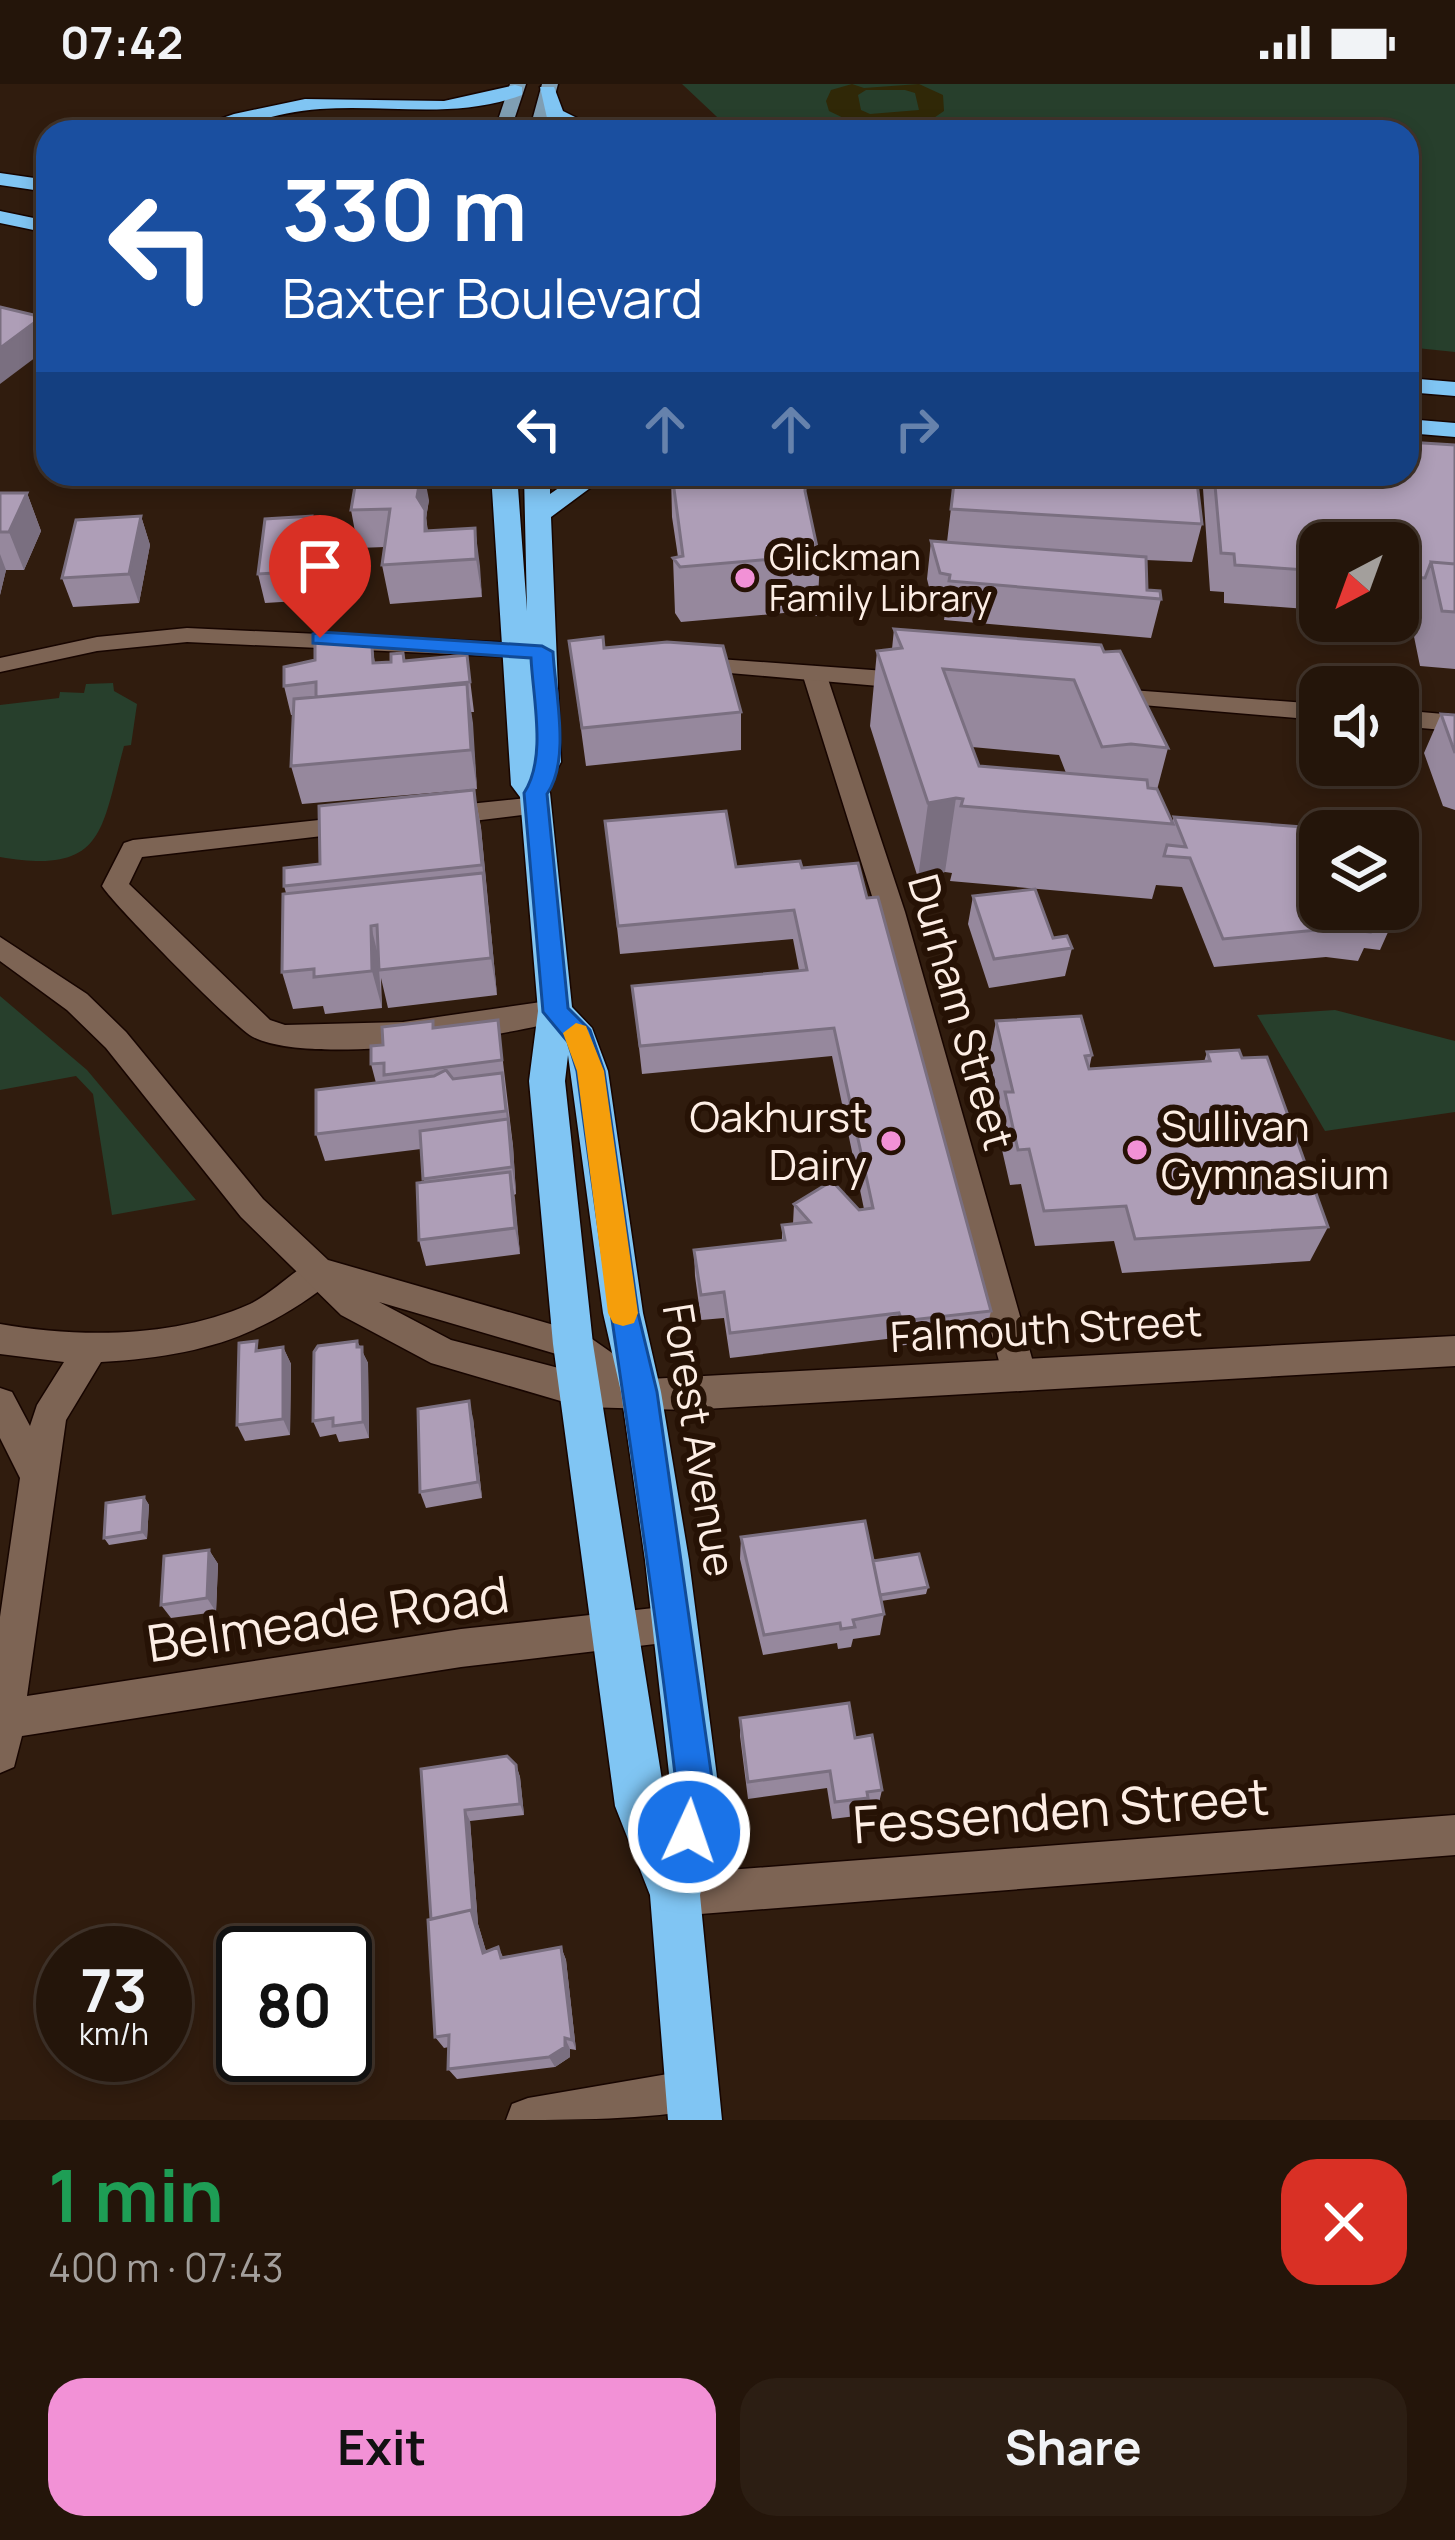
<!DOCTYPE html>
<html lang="en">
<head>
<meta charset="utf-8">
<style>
  body { margin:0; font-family:Manrope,sans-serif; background:#2c1e13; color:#f1f3f6; height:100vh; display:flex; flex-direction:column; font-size:45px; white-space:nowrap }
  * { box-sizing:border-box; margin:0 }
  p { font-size:39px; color:#a39f9c }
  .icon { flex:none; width:66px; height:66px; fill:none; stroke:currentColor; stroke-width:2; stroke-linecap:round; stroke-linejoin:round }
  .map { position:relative; height:2036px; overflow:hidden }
  .side { display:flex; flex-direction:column; background:#24150a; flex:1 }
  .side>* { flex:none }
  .banner { position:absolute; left:36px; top:36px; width:1383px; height:366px; border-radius:36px; box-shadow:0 6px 18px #0003,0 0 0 3px #41342b; background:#1a4fa0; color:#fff; overflow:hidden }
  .needle { width:78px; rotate:221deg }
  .controls { position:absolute; left:1299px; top:438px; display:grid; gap:24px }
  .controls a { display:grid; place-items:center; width:120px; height:120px; border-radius:24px; background:#24150a; box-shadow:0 6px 18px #0003,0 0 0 3px #41342b; font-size:60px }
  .speed { position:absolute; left:36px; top:1842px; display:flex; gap:24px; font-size:60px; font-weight:700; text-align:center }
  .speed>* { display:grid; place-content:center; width:156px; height:156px; border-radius:50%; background:#24150a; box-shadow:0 6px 18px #0003,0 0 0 3px #41342b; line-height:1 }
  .speed small { font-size:30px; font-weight:400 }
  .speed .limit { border:6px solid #111; border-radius:18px; background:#fff; color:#111 }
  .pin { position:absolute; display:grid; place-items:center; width:102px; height:102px; color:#fff; margin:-123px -51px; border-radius:50% 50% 50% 0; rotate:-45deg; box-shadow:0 0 12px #0007 }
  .pin .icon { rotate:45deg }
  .me { position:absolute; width:132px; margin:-66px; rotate:3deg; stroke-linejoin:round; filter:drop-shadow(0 0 9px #0008) }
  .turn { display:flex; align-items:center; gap:42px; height:252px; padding:0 48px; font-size:54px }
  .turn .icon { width:156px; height:156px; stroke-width:2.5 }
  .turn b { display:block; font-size:84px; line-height:102px }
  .lanes { display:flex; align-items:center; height:114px; padding:0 48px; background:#0003; justify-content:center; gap:60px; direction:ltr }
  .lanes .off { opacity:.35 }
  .round { display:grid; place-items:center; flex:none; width:126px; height:126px; border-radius:36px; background:#2c1e13 }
  .headline { display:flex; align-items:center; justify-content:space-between; height:204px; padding:0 48px }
  h1 { font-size:72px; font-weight:700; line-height:90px; color:#1e9e55 }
  .cta { display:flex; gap:24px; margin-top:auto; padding:24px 48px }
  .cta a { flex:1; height:138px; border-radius:36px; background:#f291d6; color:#111; font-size:48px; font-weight:700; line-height:138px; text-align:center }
  .cta a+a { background:#2c1e13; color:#f1f3f6 }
  .status { display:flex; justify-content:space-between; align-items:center; height:84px; padding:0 60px; background:#24150a; direction:ltr }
  .status svg { height:33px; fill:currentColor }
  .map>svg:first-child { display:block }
  .green { fill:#273f2c }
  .sand { fill:#302807; fill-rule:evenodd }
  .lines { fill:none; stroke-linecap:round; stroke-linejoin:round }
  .street-casing { stroke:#170500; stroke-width:3 }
  .secondary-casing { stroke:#170500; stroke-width:3 }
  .primary-casing { stroke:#170500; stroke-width:3 }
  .highway-casing { stroke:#170500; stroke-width:3 }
  .street { fill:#7d6454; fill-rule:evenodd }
  .secondary { fill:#7d6454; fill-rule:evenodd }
  .primary { fill:#7f9eb3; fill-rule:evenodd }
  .highway { fill:#80c5f3; fill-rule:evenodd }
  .wall { fill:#96889d; fill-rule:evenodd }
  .shaded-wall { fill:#7a6f80 }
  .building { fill:#ae9eb7; stroke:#7a6f80; stroke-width:3 }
  .route { fill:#1a73e8; stroke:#114b97; stroke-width:3 }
  .slow { fill:#f59e0b }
  .poi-dot { fill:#f291d6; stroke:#261205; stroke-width:4.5 }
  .labels { text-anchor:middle; stroke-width:12; stroke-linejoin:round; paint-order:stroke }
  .far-poi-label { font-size:36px; fill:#fdeee5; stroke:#261205; text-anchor:start }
  .street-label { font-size:42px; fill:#fdeee5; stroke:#261205 }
  .poi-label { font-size:42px; fill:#fdeee5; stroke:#261205; text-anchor:end }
  .near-street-label { font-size:51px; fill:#fdeee5; stroke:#261205 }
</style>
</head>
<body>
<div class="status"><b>07:42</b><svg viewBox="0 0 49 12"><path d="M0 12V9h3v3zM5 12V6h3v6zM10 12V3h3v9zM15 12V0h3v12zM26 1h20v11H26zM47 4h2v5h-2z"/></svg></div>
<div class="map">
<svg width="1455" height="2036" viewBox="0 0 1455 2036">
  <rect width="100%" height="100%" fill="#301c0e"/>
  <path class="green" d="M682 0H1455V268L1407 263V48H733Z
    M113 599 114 607 137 620 131 661 124 662C101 747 105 791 0 773V621L59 614 60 608 84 609 86 600Z
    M0 912 87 986 196 1116 112 1131 93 1010 76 992 0 1006Z
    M1335 926 1455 957V1028L1325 1047 1257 931Z"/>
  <path class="sand" d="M852 0 864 4 919 0 943 11 944 27 925 40 891 45 854 39 829 27 826 17 831 6ZM905 6 915 9 919 26 870 30 861 26 858 11 866 6Z"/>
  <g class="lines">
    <defs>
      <path id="street" d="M814 582 826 589 905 828 1037 1292 1032 1303 1020 1307 1008 1303 1003 1292 877 828 802 589Z
        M537 713 550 722 546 728 440 741 427 732 440 723Z
        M356 732 369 741 365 747 142 773 129 800 270 936 285 941 403 938 555 916 565 919 569 927 565 935C502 954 311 982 253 953 235 944 114 821 102 802L124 759 133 756Z
        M320 1174 331 1178 336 1188 331 1198C256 1256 196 1272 101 1278L66 1336 27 1612 461 1545 672 1522 685 1527 691 1540 685 1553 672 1558 461 1583 22 1652 14 1683 0 1689V1533L20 1394 0 1354V1304L12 1308 30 1342 37 1321 64 1278 0 1270V1240C80 1254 174 1254 250 1220 275 1208 294 1184 320 1174Z
        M1455 1731V1771L675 1832 660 1826 654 1811 660 1796 675 1790Z
        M691 1986 707 1992 713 2008 707 2024C647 2036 569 2036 506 2036L512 2020 528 2014Z"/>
      <path id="secondary" d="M187 544 514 559 526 566 514 573 187 558 97 567 0 588V574L97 553Z
        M691 573 913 589 925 597 913 605 683 585 679 580Z
        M1104 604 1320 620V636L1095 617V607Z
        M1398 626 1455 631V647L1398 642Z
        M0 853 87 910 126 948 263 1115 328 1176 585 1250 649 1295 1455 1252V1282L687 1326 583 1323 564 1318 431 1279 341 1231 241 1133 106 964 67 926 0 877ZM379 1218 563 1272 593 1293 451 1256Z"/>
      <path id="primary" d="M510 0H526L510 48H494Z
        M542 0H558L545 48H529Z"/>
      <path id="highway" d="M515 1 522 3V11C454 36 390 20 320 25 273 28 230 48 183 48L234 30 305 15 444 17Z
        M540 3H554L563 27 605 48H579L547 34Z
        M0 89 48 96V108L0 101Z
        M0 127 48 137V149L0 139Z
        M1407 294 1455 298V312L1407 308Z
        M1407 335 1455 339V353L1407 349Z
        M491 390H517L527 527 524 390H550V410L579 390H609L551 433 561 678 557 685 540 686 541 697 550 709 572 923 592 944 608 987 643 1229 661 1308 689 1476 720 1716 700 1811 722 2036H668L650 1811 615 1722 553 1260 529 997 538 927 520 713 511 701ZM568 971 603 1229 621 1308 645 1476 672 1716 668 1734 593 1260 565 997Z"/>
    </defs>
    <use href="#street" class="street-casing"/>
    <use href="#secondary" class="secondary-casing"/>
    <use href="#primary" class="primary-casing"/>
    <use href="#highway" class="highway-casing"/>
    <use href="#street" class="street"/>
    <use href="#secondary" class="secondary"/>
    <use href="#primary" class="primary"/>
    <use href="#highway" class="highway"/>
  </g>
  <path class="wall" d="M1455 361V585L1420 582 1410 533 1398 532V459H1320V526L1224 519V508L1210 507 1202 390H1407Z
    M671 390H783V393L806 410 820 477 817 532 784 529 681 538 675 529 673 474 678 473 672 433Z
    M955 390 1202 440 1192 478 1146 476 1147 506 1161 515 1151 554 944 536 945 529 935 527 927 495 931 457 947 458Z
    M0 409H27L41 447 24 486H6L0 511Z
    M429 416 426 434 428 447 475 444 482 513 390 520 382 481 385 463 358 464 351 426Z
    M141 432 150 461 139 519 73 523 62 494Z
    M312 432 319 461 314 516 265 519 258 490Z
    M894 545 1104 568 1168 664 1157 706 1172 738 1174 733 1393 837 1380 866 1364 864 1358 877 1326 873 1214 883 1182 803 1156 801 1152 815 950 797 952 789 945 788 918 794 870 642 877 567 892 565ZM972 663 1059 671 1066 689 979 682Z
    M569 557 604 564 741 628V666L586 682Z
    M372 562 375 579 467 571 474 628H471L477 705 302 720 291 682 293 631H291L284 602Z
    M1441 630 1455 631V726L1443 722 1424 669Z
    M474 706 481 744 497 911 388 924 381 894 382 924 325 930 323 922 293 925 282 888 286 809 284 802 320 780Z
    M605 737 736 783 802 784 867 814 991 1227 985 1252 897 1262 895 1254 730 1274 724 1234 701 1236 695 1192 694 1166 782 1156V1141L793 1140 794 1120 864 1125 832 972 642 990 632 902 799 886 793 855 620 870Z
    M973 812 1072 864 1065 892 989 904 968 840Z
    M498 936 513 1062 516 1110 514 1111 520 1170 426 1182 419 1156 424 1098 421 1065 325 1077 316 1050 376 999 371 980 383 961 434 944Z
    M996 937 1092 971 1089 985 1204 978 1207 968 1242 974 1328 1143 1310 1177 1122 1189 1114 1157 1035 1162 1021 1100 1010 1101 997 1044 1001 1026 989 974Z
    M357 1257 368 1279 369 1354 339 1358 336 1350 320 1353 313 1337Z
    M283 1263 291 1280 290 1351 245 1357 237 1341Z
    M473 1334 482 1414 426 1424 420 1408Z
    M144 1413 149 1421 147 1455 109 1461 104 1454Z
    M741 1453 873 1477 928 1503 926 1510 881 1517 884 1530 880 1551 853 1555 851 1563 838 1565 837 1559 763 1571 740 1475Z
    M209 1466 218 1480 216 1528 171 1534 161 1521Z
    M740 1634 855 1654 882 1706 878 1723 866 1725 864 1731 832 1735 827 1704 748 1715 740 1652Z
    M516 1681 520 1693 524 1731 470 1737 478 1840 486 1867 498 1863 503 1873 561 1863 566 1876 576 1966 570 1965V1973L555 1983 457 1995 448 1985 449 1963 444 1964 435 1953 431 1835 421 1685Z"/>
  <path class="shaded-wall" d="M42 233 48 250V264L0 300V264Z
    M421 390H424L429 416 426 434 431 478 417 413Z
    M27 409 41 447 24 486 9 448Z
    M141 432 150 461 139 519 129 490Z
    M312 432 319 461 314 516 307 487Z
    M475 444 480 482 482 513 476 475Z
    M0 470 6 486 0 511Z
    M467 600 473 639 477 705 471 666Z
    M474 706 481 744 488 819 482 781Z
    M956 714 945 788 918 794 928 719Z
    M483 789 489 827 497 911 491 874Z
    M371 842 380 879 379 886 382 924 372 887Z
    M502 989 513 1062 516 1110 512 1083Z
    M510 1088 515 1114 520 1170 515 1144Z
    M357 1257 368 1279 369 1354 363 1338Z
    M283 1263 291 1280 290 1351 283 1335Z
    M469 1317 473 1334 482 1414 478 1398Z
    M144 1413 149 1421 147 1455 142 1448Z
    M209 1466 218 1480 216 1528 207 1514Z
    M516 1681 520 1693 524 1731 520 1720Z
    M465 1726 470 1737 478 1840 490 1881 437 1849Z
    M561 1863 566 1876 576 1966 572 1956Z
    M565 1954 570 1965V1973L555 1983 549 1973Z"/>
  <path class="building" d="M0 223 42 233 0 264Z
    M1407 358 1455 361V480L1431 478 1425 494 1398 492V459H1320V487L1235 481 1234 470 1221 469 1214 390H1407Z
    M357 390H421L417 413 425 426V447L475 444 476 475 382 481 390 425 351 426Z
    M672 390H783V393L806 392 805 407 820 477 786 474 680 483 673 474 683 472Z
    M955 390H1196L1202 440 951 425Z
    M0 409H27L9 448H0Z
    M141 432 129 490 62 494 76 436Z
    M312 432 307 487 258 490 265 435Z
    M931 457 1146 473 1147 506 1160 507 1161 515 949 497 950 491 940 489Z
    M1431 478 1455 480V528L1442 527Z
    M894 545 1101 561 1104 568 1120 567 1168 664 1131 660 1102 663 1074 596 943 585 979 682 1147 696 1148 704 1157 705 1173 740 961 722 963 715 956 714 928 719 877 567 902 564Z
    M603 553 604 564 667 558 723 562 741 628 582 644 569 557Z
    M315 557 372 562 373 579 391 578V570L403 569 404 577 467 571 470 598 316 613V598L284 602V583L315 576Z
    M467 600 471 666 291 682 294 615Z
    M1441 630 1455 631V669Z
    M474 706 482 781 284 802V784L320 780 319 722Z
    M726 727 736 783 800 777 802 784 858 779 867 814 878 813 991 1227 902 1237 899 1229 730 1249 724 1208 701 1211 694 1166 785 1156 782 1141 810 1138 794 1120 832 1097 859 1126 873 1124 834 944 640 962 632 902 807 886 794 826 618 842 605 737Z
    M1174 733 1355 747H1320V825H1391L1393 837 1369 834 1370 848 1338 844 1223 855 1190 774 1164 772 1167 761 1186 763Z
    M483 789 491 874 379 886 377 841 371 842 372 887 314 893V885L282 888 283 810Z
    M1035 805 1053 854 1067 852 1072 864 994 875 973 812Z
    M1081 932 1092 971 1085 972 1089 985 1210 977 1207 968 1239 966 1242 974 1267 973 1328 1143 1135 1155 1126 1122 1044 1127 1029 1065 1018 1066 1005 1008H1013L996 937Z
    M498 936 502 976 384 991V979L371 980V962L383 961 382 943 433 937V944Z
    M446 986 453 995 502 989 506 1027 316 1050V1006L434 992Z
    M508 1035 512 1083 423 1095 420 1047Z
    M510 1088 515 1144 419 1156 417 1099Z
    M257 1257 256 1267 283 1263V1335L237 1341 239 1259Z
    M357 1257V1263H362L363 1338 333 1342V1334L313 1337 314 1268 318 1262Z
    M469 1317 478 1398 420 1408 418 1325Z
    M144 1413 142 1448 104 1454 106 1419Z
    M865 1437 884 1530 853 1536 855 1543 841 1545 840 1539 764 1551 741 1453Z
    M209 1466 207 1514 161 1521 164 1472Z
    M919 1470 928 1503 880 1511 873 1477Z
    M849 1619 855 1654 872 1651 882 1706 867 1708 868 1714 835 1718 830 1687 748 1698 740 1634Z
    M507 1672 516 1681 520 1720 465 1726 473 1831 471 1826 431 1835 421 1685Z
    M471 1826 483 1869 498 1863 501 1874 561 1863 572 1956 565 1954V1963L549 1973 448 1985 449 1951 435 1953 428 1836Z"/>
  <path class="route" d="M320 548 542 562 553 568C555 608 571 676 547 710L568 924 590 946 604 987 638 1229 657 1308 715 1716 702 1761 689 1766 676 1761 671 1748 678 1716C650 1472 609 1231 577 987L568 958 543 928 524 709C547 674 533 615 531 574L313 559V550Z"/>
  <path class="slow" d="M576 939 586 942 604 987 638 1229 634 1239 623 1242 613 1239 608 1229 577 987 563 949Z"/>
  <g class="poi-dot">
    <circle cx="745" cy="494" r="12"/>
    <circle cx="891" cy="1057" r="12"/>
    <circle cx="1137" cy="1066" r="12"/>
  </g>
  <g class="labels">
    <g class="far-poi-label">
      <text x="769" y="486">Glickman<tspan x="769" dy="41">Family Library</tspan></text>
    </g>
    <g class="street-label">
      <text transform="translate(961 928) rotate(74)" y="15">Durham Street</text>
      <text transform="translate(1046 1245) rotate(-3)" y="15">Falmouth Street</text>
      <text transform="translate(699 1356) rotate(81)" y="15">Forest Avenue</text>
    </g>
    <g class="poi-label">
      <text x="867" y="1048">Oakhurst<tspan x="867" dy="48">Dairy</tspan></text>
      <text x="1161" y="1057" text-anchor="start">Sullivan<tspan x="1161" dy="48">Gymnasium</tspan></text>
    </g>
    <g class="near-street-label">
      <text transform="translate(328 1535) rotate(-8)" y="18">Belmeade Road</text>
      <text transform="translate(1061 1727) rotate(-4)" y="18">Fessenden Street</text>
    </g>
  </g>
</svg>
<div class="controls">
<a><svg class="needle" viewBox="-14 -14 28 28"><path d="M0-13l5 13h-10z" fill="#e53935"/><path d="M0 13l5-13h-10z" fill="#a39f9c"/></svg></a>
<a><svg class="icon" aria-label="sound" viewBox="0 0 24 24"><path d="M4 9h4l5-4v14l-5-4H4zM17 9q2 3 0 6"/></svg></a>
<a><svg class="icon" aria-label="layers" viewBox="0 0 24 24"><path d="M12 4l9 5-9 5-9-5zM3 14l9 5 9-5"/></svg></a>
</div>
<div class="speed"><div>73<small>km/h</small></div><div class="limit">80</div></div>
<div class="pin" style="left:320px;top:554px;background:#d93025"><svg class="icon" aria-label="arrive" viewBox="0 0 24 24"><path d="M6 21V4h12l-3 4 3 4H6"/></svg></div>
<svg class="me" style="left:689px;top:1748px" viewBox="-20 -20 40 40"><circle r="17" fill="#1a73e8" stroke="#fff" stroke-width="3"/><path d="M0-11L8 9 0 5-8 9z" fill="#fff"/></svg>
<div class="banner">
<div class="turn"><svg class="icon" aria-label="left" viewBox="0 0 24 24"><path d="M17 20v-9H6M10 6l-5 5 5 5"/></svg><div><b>330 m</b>Baxter Boulevard</div></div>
<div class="lanes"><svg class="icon" aria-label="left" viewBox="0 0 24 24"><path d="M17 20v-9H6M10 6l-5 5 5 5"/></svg><svg class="icon off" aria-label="ahead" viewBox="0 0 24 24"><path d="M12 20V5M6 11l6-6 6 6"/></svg><svg class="icon off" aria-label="ahead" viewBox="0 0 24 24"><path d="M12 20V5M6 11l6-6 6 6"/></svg><svg class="icon off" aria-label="right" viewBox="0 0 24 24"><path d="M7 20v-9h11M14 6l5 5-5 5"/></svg></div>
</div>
</div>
<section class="side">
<div class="headline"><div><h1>1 min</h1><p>400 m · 07:43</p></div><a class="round" style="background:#d93025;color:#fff"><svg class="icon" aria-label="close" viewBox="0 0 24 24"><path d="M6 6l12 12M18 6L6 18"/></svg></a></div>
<div class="cta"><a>Exit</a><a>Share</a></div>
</section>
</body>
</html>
